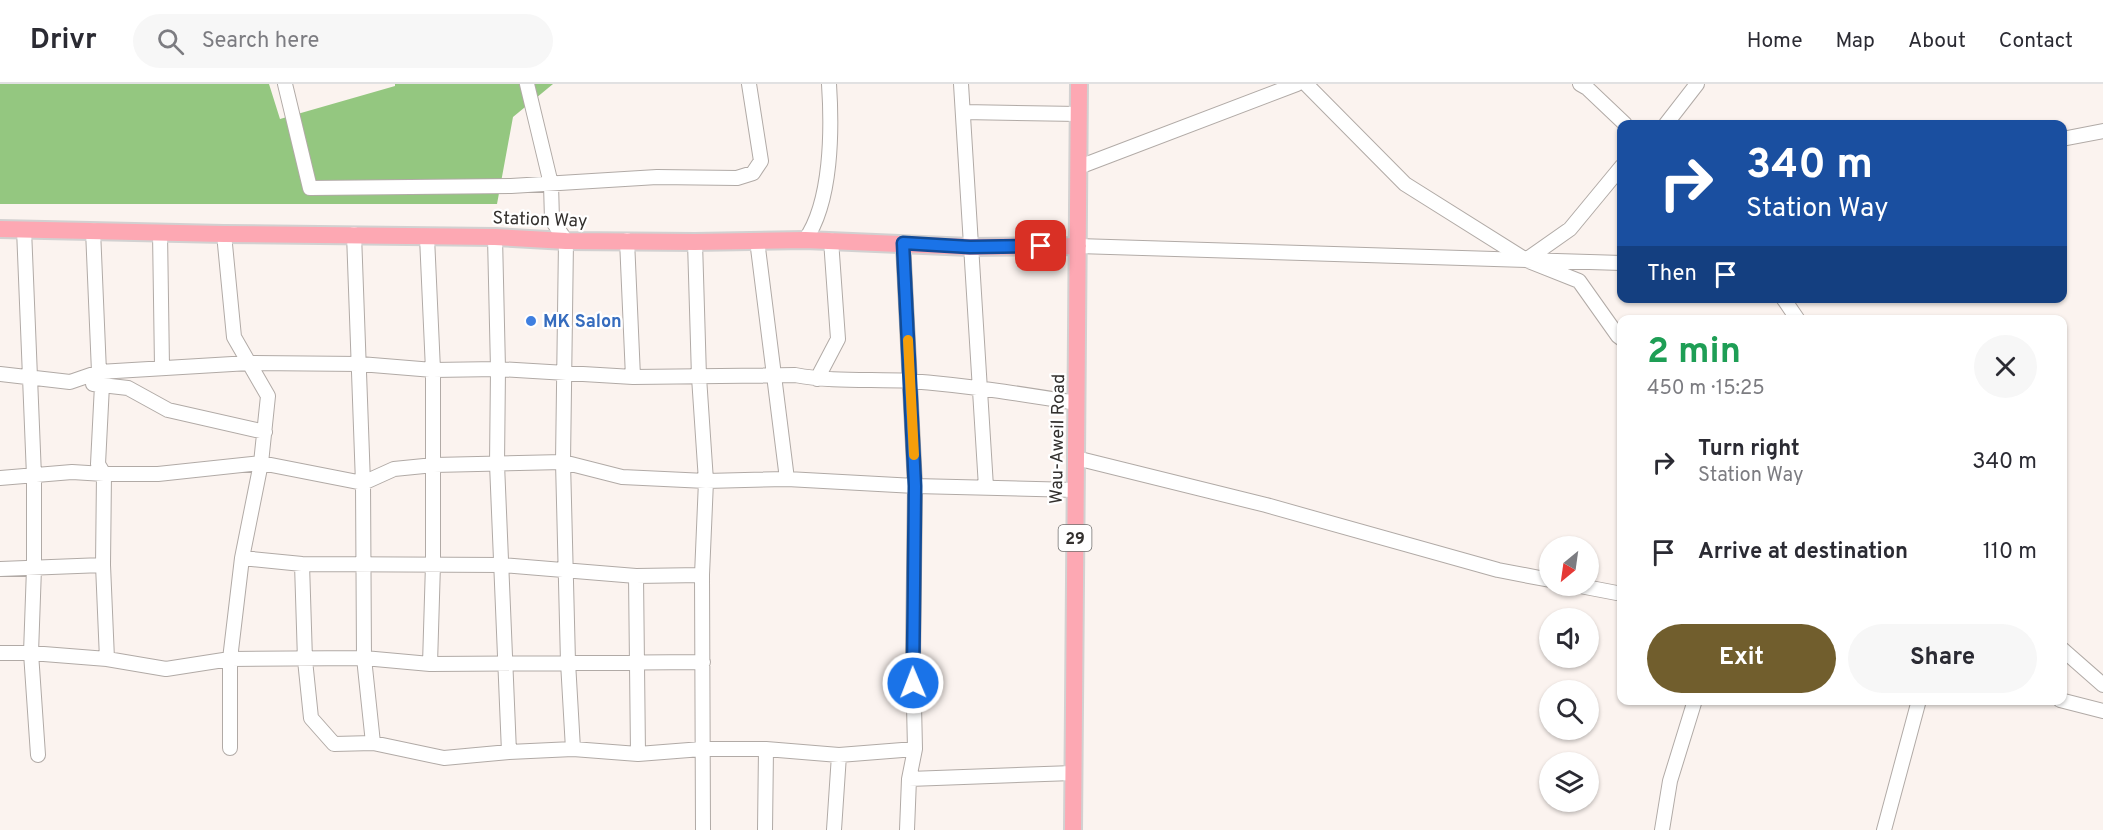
<!DOCTYPE html>
<html lang="en">
<head>
<meta charset="utf-8">
<style>
  body { margin:0; font-family:Overpass,sans-serif; background:#f7f7f7; color:#2b2b33; height:100vh; display:flex; flex-direction:column; font-size:22px; white-space:nowrap }
  * { box-sizing:border-box; margin:0 }
  p { font-size:20px; color:#7c7c81 }
  .icon { flex:none; width:33px; height:33px; fill:none; stroke:currentColor; stroke-width:2; stroke-linecap:round; stroke-linejoin:round }
  .map { position:relative; flex:1; overflow:hidden }
  .side { position:absolute; left:1617px; top:231px; width:450px; height:390px; display:flex; flex-direction:column; background:#fff; border-radius:12px; box-shadow:0 2px 4px #0004 }
  .side>* { flex:none }
  .top-card { position:absolute; left:1617px; top:36px; width:450px; height:183px; border-radius:12px; box-shadow:0 2px 4px #0004; background:#1a4fa0; color:#fff; overflow:hidden }
  .needle { width:39px; rotate:209deg }
  .controls { position:absolute; left:1539px; top:452px; display:grid; gap:12px }
  .controls a { display:grid; place-items:center; width:60px; height:60px; border-radius:50%; background:#fff; box-shadow:0 2px 4px #0004; font-size:30px }
  .pin { position:absolute; display:grid; place-items:center; width:51px; height:51px; color:#fff; margin:-26px; border-radius:12px; box-shadow:0 3px 9px #0006 }
  .me { position:absolute; width:66px; margin:-33px; rotate:359deg; stroke-linejoin:round; filter:drop-shadow(0 0 4px #0008) }
  .turn { display:flex; align-items:center; gap:21px; height:126px; padding:0 30px; font-size:27px }
  .turn .icon { width:78px; height:78px; stroke-width:2.5 }
  .turn b { display:block; font-size:42px; line-height:51px }
  .then { display:flex; align-items:center; height:57px; padding:0 30px; background:#0003; gap:12px; font-size:22px }
  .round { display:grid; place-items:center; flex:none; width:63px; height:63px; border-radius:32px; background:#f7f7f7 }
  .head { display:flex; align-items:center; justify-content:space-between; height:102px; padding:0 30px }
  h1 { font-size:36px; font-weight:700; line-height:45px; color:#1e9e55 }
  .cta { display:flex; gap:12px; margin-top:auto; padding:12px 30px }
  .cta a { flex:1; height:69px; border-radius:36px; background:#715e2d; color:#fff; font-size:24px; font-weight:700; line-height:69px; text-align:center }
  .cta a+a { background:#f7f7f7; color:#2b2b33 }
  ul { padding:0; list-style:none }
  li { display:flex; align-items:center; gap:18px; height:90px; padding:0 30px }
  li div { flex:1 }
  li b { display:block; font-size:22px }
  li em { font-style:normal }
  header { display:flex; align-items:center; gap:36px; box-sizing:border-box; height:84px; padding:0 30px; background:#fff; border-bottom:2px solid #e1e1e2 }
  header strong { font-size:28px }
  nav { display:flex; gap:33px; margin-inline-start:auto; font-size:21px }
  .search { width:420px; height:54px; background:#f7f7f7; display:flex; align-items:center; gap:15px; box-sizing:border-box; padding:0 21px; border-radius:33px; color:#7c7c81; font-size:22px }
  .map>svg:first-child { display:block }
  .forest { fill:#94c780 }
  .lines { fill:none; stroke-linecap:round; stroke-linejoin:round }
  .minor-casing { stroke:#b1aaa6; stroke-width:16 }
  .major-casing { stroke:#d2d1d1; stroke-width:20 }
  .minor { stroke:#fff; stroke-width:14 }
  .major { stroke:#fda8b3; stroke-width:16 }
  .route-casing { stroke:#114b97; stroke-width:15 }
  .route { stroke:#1a73e8; stroke-width:10 }
  .slow { stroke:#f59e0b; stroke-width:10 }
  .shop-dot { fill:#3f7fe0; stroke:#fff; stroke-width:2 }
  .labels { text-anchor:middle; stroke-width:4.5; stroke-linejoin:round; paint-order:stroke }
  .shield { fill:#fff; stroke:#706e6d; stroke-width:1.5 }
  .shield-label { font-size:16px; font-weight:bold; fill:#33302e }
  .street-label { font-size:18px; fill:#33302e; stroke:#fff }
  .shop-label { font-size:18px; font-weight:bold; fill:#366cbe; stroke:#fff; text-anchor:start }
</style>
</head>
<body>
<header>
<strong>Drivr</strong>
<div class="search"><svg class="icon" aria-label="search" viewBox="0 0 24 24"><circle cx="10" cy="10" r="6"/><path d="M15 15l6 6"/></svg>Search here</div>
<nav><a>Home</a><a>Map</a><a>About</a><a>Contact</a></nav>
</header>
<div class="map">
<svg width="2103" height="746" viewBox="0 0 2103 746">
  <rect width="100%" height="100%" fill="#fbf3ef"/>
  <path class="forest" d="M0 0H269L280 35 395 2V0H553L513 33 497 120H0Z"/>
  <g class="lines">
    <defs>
      <path id="minor" d="M285 0 310 104 511 102 657 93 737 94 753 89 761 77 749 0
        M527 0 551 100 552 136 566 157 563 378 568 578 573 665
        M961 0 986 403
        M1306 0 1405 100 1526 176 1579 197 1618 252 1622 255
        M1580 0 1587 4 1625 40
        M963 28 1079 30
        M1666 40 1697 0
        M2062 55 2103 47
        M1079 83 1297 0
        M24 145 34 392V484L31 569 38 671
        M93 146 99 288 102 301 98 380 104 390 103 481 107 575
        M160 148 162 283
        M224 150 234 253 268 312 261 379 242 474 230 575V664
        M354 150 363 399 364 574 373 659
        M427 153 433 286V480L430 580
        M495 153 498 285 497 380 509 668
        M627 156 633 293
        M757 156 787 395
        M805 156C832 118 832 45 829 0
        M695 158 699 293 706 397 702 491 703 746
        M903 159 915 402 913 577 915 665 909 695 907 746
        M1078 162 1622 179
        M1526 176 1570 145 1622 82
        M1783 214 1798 236
        M0 290 70 298 99 288 249 279 360 280 433 286 498 285 633 293 795 291C833 298 871 295 909 297 965 301 1021 310 1077 319
        M817 295 838 255 831 156
        M93 300 128 304 168 326 265 348
        M1076 374 1266 421 1498 486 1550 496
        M0 394 72 388 104 390H158L261 379 363 399 394 385 434 381 563 378 622 393 706 397 787 395 915 402 1076 406
        M242 474 302 480 502 481 636 492 702 491
        M302 480 305 576 311 634 334 660 373 659 444 674 509 668 573 665 638 670 702 665H766L839 671 915 665
        M0 485 103 481
        M636 492 638 670
        M1575 501 1622 510
        M2062 565 2103 601
        M0 569H31L107 575 166 585 230 575 364 574 430 580 703 578
        M2060 616 2103 627
        M909 695 1073 689
        M765 746 766 665
        M834 746 839 671
        M1662 746 1670 697 1695 616
        M1884 746 1919 616"/>
      <path id="major" d="M0 145 224 150 495 153 566 157 695 158 805 156 970 163 1078 162
        M1073 746 1079 0"/>
    </defs>
    <use href="#minor" class="minor-casing"/>
    <use href="#major" class="major-casing"/>
    <use href="#minor" class="minor"/>
    <use href="#major" class="major"/>
  </g>
  <g class="lines">
    <defs>
      <path id="route" d="M913 599 915 402 903 159 970 163 1041 162"/>
    </defs>
    <use href="#route" class="route-casing"/>
    <use href="#route" class="route"/>
    <path class="slow" d="M908 256 914 371"/>
  </g>
  <circle class="shop-dot" cx="531" cy="237" r="6"/>
  <g class="labels">
    <rect class="shield" x="1058.5" y="441" width="33" height="26" rx="4.5"/>
    <g class="shield-label">
      <text x="1075" y="460">29</text>
    </g>
    <g class="street-label">
      <text transform="translate(540 135) rotate(2)" y="6">Station Way</text>
      <text transform="translate(1057 355) rotate(-89)" y="6">Wau-Aweil Road</text>
    </g>
    <g class="shop-label">
      <text x="543" y="243">MK Salon</text>
    </g>
  </g>
</svg>
<div class="controls">
<a><svg class="needle" viewBox="-14 -14 28 28"><path d="M0-13l5 13h-10z" fill="#e53935"/><path d="M0 13l5-13h-10z" fill="#7c7c81"/></svg></a>
<a><svg class="icon" aria-label="sound" viewBox="0 0 24 24"><path d="M4 9h4l5-4v14l-5-4H4zM17 9q2 3 0 6"/></svg></a>
<a><svg class="icon" aria-label="search" viewBox="0 0 24 24"><circle cx="10" cy="10" r="6"/><path d="M15 15l6 6"/></svg></a>
<a><svg class="icon" aria-label="layers" viewBox="0 0 24 24"><path d="M12 4l9 5-9 5-9-5zM3 14l9 5 9-5"/></svg></a>
</div>
<div class="pin" style="left:1041px;top:162px;background:#d93025"><svg class="icon" aria-label="arrive" viewBox="0 0 24 24"><path d="M6 21V4h12l-3 4 3 4H6"/></svg></div>
<svg class="me" style="left:913px;top:599px" viewBox="-20 -20 40 40"><circle r="17" fill="#1a73e8" stroke="#fff" stroke-width="3"/><path d="M0-11L8 9 0 5-8 9z" fill="#fff"/></svg>
<div class="top-card">
<div class="turn"><svg class="icon" aria-label="right" viewBox="0 0 24 24"><path d="M7 20v-9h11M14 6l5 5-5 5"/></svg><div><b>340 m</b>Station Way</div></div>
<div class="then">Then<svg class="icon" aria-label="arrive" viewBox="0 0 24 24"><path d="M6 21V4h12l-3 4 3 4H6"/></svg></div>
</div>
<section class="side">
<div class="head"><div><h1>2 min</h1><p>450 m · 15:25</p></div><a class="round"><svg class="icon" aria-label="close" viewBox="0 0 24 24"><path d="M6 6l12 12M18 6L6 18"/></svg></a></div>
<ul>
<li><svg class="icon" aria-label="right" viewBox="0 0 24 24"><path d="M7 20v-9h11M14 6l5 5-5 5"/></svg><div><b>Turn right</b><p>Station Way</p></div><em>340 m</em></li>
<li><svg class="icon" aria-label="arrive" viewBox="0 0 24 24"><path d="M6 21V4h12l-3 4 3 4H6"/></svg><div><b>Arrive at destination</b></div><em>110 m</em></li>
</ul>
<div class="cta"><a>Exit</a><a>Share</a></div>
</section>
</div>
</body>
</html>
